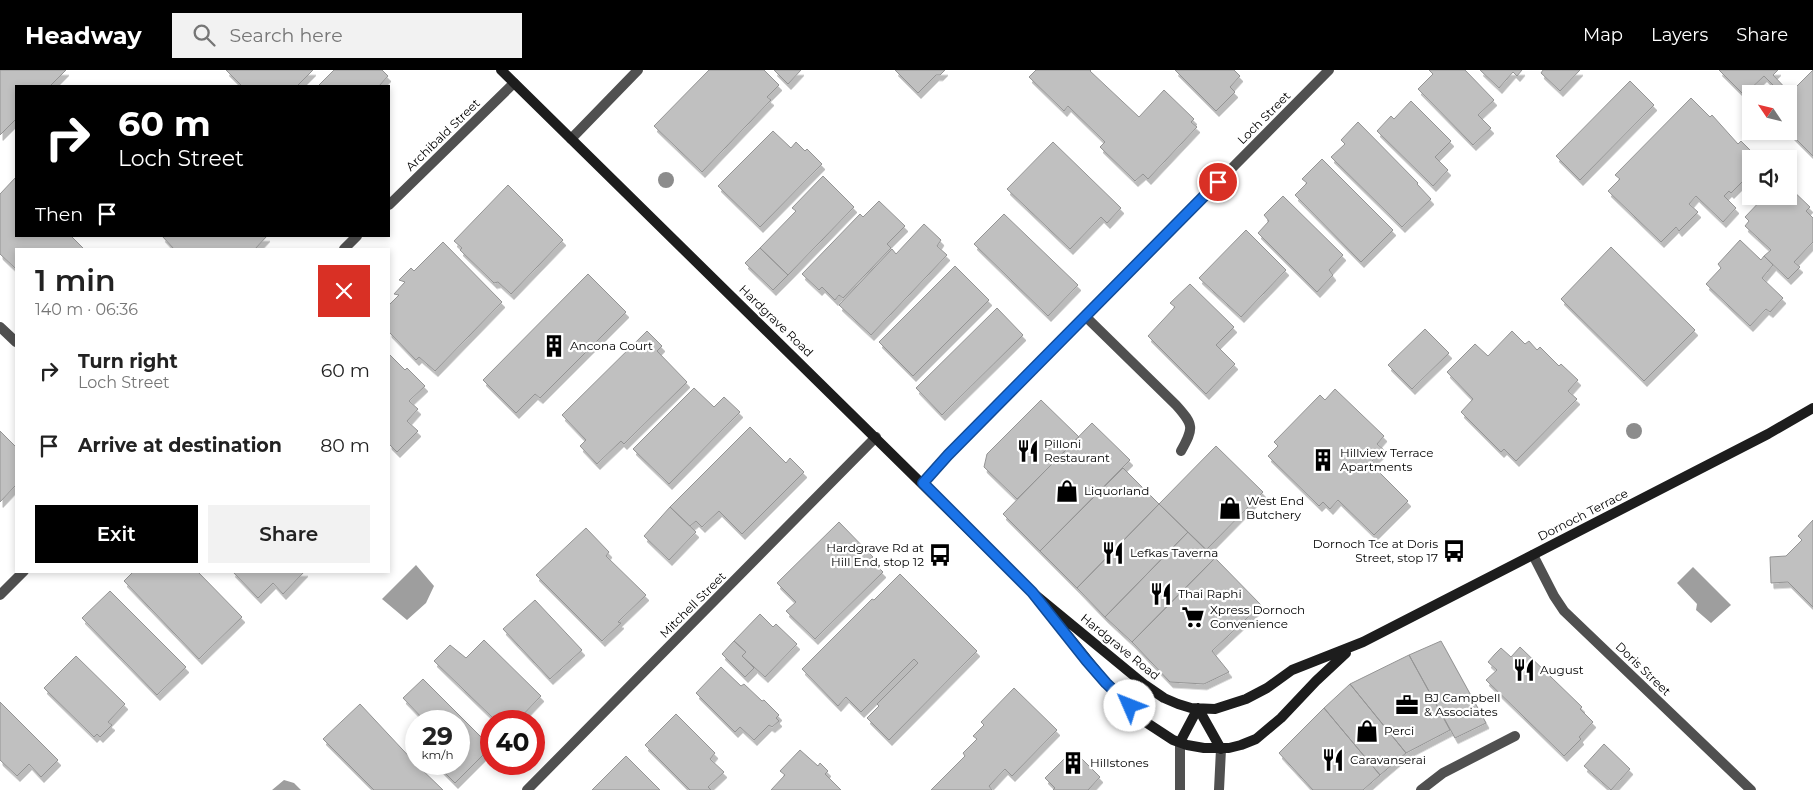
<!DOCTYPE html>
<html lang="en">
<head>
<meta charset="utf-8">
<style>
  body { margin:0; font-family:Montserrat,sans-serif; background:#f2f2f2; color:#222; height:100vh; display:flex; flex-direction:column; font-size:19px; white-space:nowrap }
  * { box-sizing:border-box; margin:0 }
  p { font-size:16px; color:#767676 }
  .icon { flex:none; width:28px; height:28px; fill:none; stroke:currentColor; stroke-width:2; stroke-linecap:round; stroke-linejoin:round }
  .map { position:relative; flex:1; overflow:hidden }
  .drawer { position:absolute; left:15px; top:178px; width:375px; height:325px; display:flex; flex-direction:column; background:#fff; border-radius:0px; box-shadow:0 2px 8px #0003 }
  .drawer>* { flex:none }
  .banner { position:absolute; left:15px; top:15px; width:375px; height:152px; border-radius:0px; box-shadow:0 2px 8px #0003; background:#000; color:#fff; overflow:hidden }
  .needle { width:32px; rotate:305deg }
  .tools { position:absolute; left:1742px; top:15px; display:grid; gap:10px }
  .tools a { display:grid; place-items:center; width:55px; height:55px; border-radius:0px; background:#fff; box-shadow:0 2px 8px #0003; font-size:25px }
  .speed { position:absolute; left:405px; top:640px; display:flex; gap:10px; font-size:25px; font-weight:700; text-align:center }
  .speed>* { display:grid; place-content:center; width:65px; height:65px; border-radius:50%; background:#fff; box-shadow:0 2px 8px #0003; line-height:1 }
  .speed small { font-size:12px; font-weight:400 }
  .speed .limit { border:8px solid #d22; background:#fff; color:#111 }
  .pin { position:absolute; display:grid; place-items:center; width:42px; height:42px; color:#fff; margin:-21px; border:2px solid #fff; border-radius:50%; box-shadow:0 1px 5px #0007 }
  .me { position:absolute; width:55px; margin:-28px; rotate:314deg; stroke-linejoin:round; filter:drop-shadow(0 0 4px #0008) }
  .turn { display:flex; align-items:center; gap:18px; height:105px; padding:0 20px; font-size:22px }
  .turn .icon { width:65px; height:65px; stroke-width:2.5 }
  .turn b { display:block; font-size:35px; line-height:42px }
  .then { display:flex; align-items:center; height:48px; padding:0 20px; background:#0003; gap:10px; font-size:19px }
  .round { display:grid; place-items:center; flex:none; width:52px; height:52px; border-radius:0px; background:#f2f2f2 }
  .summary { display:flex; align-items:center; justify-content:space-between; height:85px; padding:0 20px }
  h1 { font-size:30px; font-weight:600; line-height:38px }
  .primary-button { display:flex; gap:10px; margin-top:auto; padding:10px 20px }
  .primary-button a { flex:1; height:58px; border-radius:0px; background:#000; color:#fff; font-size:20px; font-weight:600; line-height:58px; text-align:center }
  .primary-button a+a { background:#f2f2f2; color:#222 }
  ul { padding:0; list-style:none }
  li { display:flex; align-items:center; gap:15px; height:75px; padding:0 20px }
  li div { flex:1 }
  li b { display:block; font-size:19px }
  li em { font-style:normal }
  header { display:flex; align-items:center; gap:30px; box-sizing:border-box; height:70px; padding:0 25px; background:#000; color:#fff }
  header strong { font-size:24px }
  nav { display:flex; gap:28px; margin-inline-start:auto; font-size:18px }
  .search { width:350px; height:45px; background:#f2f2f2; display:flex; align-items:center; gap:12px; box-sizing:border-box; padding:0 18px; border-radius:0px; color:#767676; font-size:19px }
  .map>svg:first-child { display:block }
  .water { fill:#9e9e9e }
  .building { fill:#c0c0c0; stroke:#949494; filter:url(#shadow) }
  .lines { fill:none; stroke-linecap:round; stroke-linejoin:round }
  .lane { stroke:#505050; stroke-width:10 }
  .street { stroke:#505050; stroke-width:10 }
  .secondary { stroke:#1d1d1d; stroke-width:10 }
  .tree { fill:#8c8c8c }
  .route-casing { stroke:#114b97; stroke-width:12 }
  .route { stroke:#1a73e8; stroke-width:9 }
  .labels { text-anchor:middle; stroke-width:4.5; stroke-linejoin:round; paint-order:stroke }
  .street-label { font-size:12px; fill:#000; stroke:#fff }
  .poi-label { font-size:12px; fill:#000; stroke:#fff; text-anchor:start }
</style>
</head>
<body>
<header>
<strong>Headway</strong>
<div class="search"><svg class="icon" aria-label="search" viewBox="0 0 24 24"><circle cx="10" cy="10" r="6"/><path d="M15 15l6 6"/></svg>Search here</div>
<nav><a>Map</a><a>Layers</a><a>Share</a></nav>
</header>
<div class="map">
<svg width="1813" height="720" viewBox="0 0 1813 720">
  <defs>
    <filter id="shadow"><feDropShadow dx="3" dy="5.5" stdDeviation="0" flood-color="#0004"/></filter>
  </defs>
  <rect width="100%" height="100%" fill="#fff"/>
  <path class="water" d="M416 495 434 516 426 533 407 550 382 529Z
    M1693 497 1731 535 1711 553 1696 540 1697 534 1677 513Z
    M284 710 294 713 301 720H272Z"/>
  <path class="building" d="M0 0H66L50 16H16V49L0 65Z
    M226 0H313L297 16H242Z
    M334 0H382L388 6 379 16H318Z
    M709 0H764L779 15 767 27 771 30 702 102 654 56Z
    M774 0H801L788 14Z
    M895 0H945L940 5H936L918 23Z
    M1036 0H1091L1090 1 1139 47 1164 20 1194 49 1191 52 1197 57 1148 109 1143 104 1135 111 1100 77 1105 72 1068 36 1064 41 1029 7Z
    M1175 0H1234L1240 6 1230 17 1235 22 1216 41Z
    M1429 0H1465L1494 30 1478 45 1491 58 1473 75 1418 19 1433 4Z
    M1480 0H1522L1517 6 1513 2 1499 18Z
    M1543 0H1580L1560 21 1541 3Z
    M1719 0H1778L1773 5 1790 23 1813 0V86L1788 61 1789 24H1776L1779 21 1764 6 1744 25Z
    M1630 11 1654 35 1580 110 1556 86Z
    M1691 28 1710 47 1712 45 1738 74 1741 71 1759 89H1751V103L1731 123 1729 121 1724 126 1736 138 1723 152 1696 126 1689 134 1698 142 1679 161 1676 157 1661 172 1608 121 1620 109 1615 105Z
    M1411 31 1451 71 1435 87 1448 100 1433 116 1377 61 1391 46 1394 49Z
    M1358 52 1418 113 1417 114 1431 129 1402 157 1331 87 1345 74 1341 70Z
    M773 61 791 78 796 72 805 81 807 79 822 94 760 157 718 116Z
    M1053 72 1121 138 1107 153 1101 147 1070 179 1007 119Z
    M1322 89 1393 160 1361 192 1295 125 1307 113 1302 109Z
    M823 106 854 137 788 205 760 178 796 141 792 138Z
    M16 107V166H71L84 179H16V199L0 184V124Z
    M508 115 563 170 511 224 498 212 494 213 460 180 462 178 454 171Z
    M1789 117 1810 137 1806 141 1813 148V172L1794 192 1800 197 1788 209 1764 186 1771 180 1745 156 1749 151 1745 147 1765 126H1789Z
    M1283 126 1343 185 1329 200 1333 205 1317 222 1258 163 1269 151 1264 145Z
    M879 131 905 156 887 174 891 178 843 228 839 225 835 230 822 217 819 220 802 204 860 144 863 147Z
    M1004 144 1078 215 1048 246 974 174Z
    M924 154 941 170 937 176 947 185 871 265 839 235 892 179 896 184Z
    M1246 160 1286 200 1241 247 1199 208Z
    M162 166H267L255 179H174Z
    M1740 170 1761 190 1764 186 1773 195 1762 208 1783 228 1770 242 1766 239 1750 256 1706 214 1721 198 1718 194Z
    M443 172 502 232 435 301 419 287 416 290 389 262V235L399 225 394 224 405 212 399 210 411 198 414 201Z
    M1611 177 1695 260 1644 311 1561 229Z
    M760 178 788 205 773 220 745 193Z
    M955 196 989 230 913 306 879 272Z
    M588 204 626 242 540 328 535 324 516 343 483 310Z
    M1190 214 1234 257 1216 275 1235 294 1206 324 1148 266 1175 237 1170 233Z
    M997 238 1023 265 942 345 916 318Z
    M1425 259 1449 283 1412 319 1388 295Z
    M647 261 662 276 657 281 687 312 624 374 621 371 597 394 580 376 586 370 562 345Z
    M1512 261 1525 274 1529 271 1537 280 1540 277 1559 296 1561 294 1578 310 1568 321 1577 329 1516 391 1504 379 1501 382 1461 342 1473 329 1447 302 1475 274 1488 286Z
    M389 284 405 300 407 298 425 316 409 331 418 339 407 351 418 361 397 382 389 374Z
    M694 318 714 337 724 327 740 342 669 414 633 379Z
    M1335 319 1384 366 1377 374 1384 380 1370 393 1408 431 1374 465 1338 430 1330 439 1323 432 1319 436 1268 386 1278 376 1274 372 1320 325 1325 330Z
    M1041 330 1079 367 1017 429 984 397 987 384Z
    M1092 353 1130 390 1040 481 1003 444Z
    M750 357 786 393 790 388 804 402 742 464 719 441 702 457 696 451 690 456 670 437Z
    M0 361 16 377V415L0 432Z
    M1216 376 1263 422 1206 480 1159 434Z
    M1123 398 1159 434 1077 518 1040 481Z
    M1159 434 1188 462 1105 547 1077 518Z
    M670 437 696 462 669 490 644 466Z
    M1813 450V537L1788 512 1771 513 1770 487 1786 486 1802 470 1798 466Z
    M839 452 873 487 870 489 883 502 815 569 786 541 796 532 777 513Z
    M586 458 609 482 606 486 646 525 618 552 621 553 602 571 536 505Z
    M1188 462 1215 488 1132 572 1105 547Z
    M1215 488 1261 535 1212 581 1229 602 1204 614 1170 612 1132 572Z
    M134 501H197L242 547 199 589 124 511Z
    M232 501H305L283 524 273 513 258 528Z
    M900 504 977 581 889 670 867 648 879 636 877 634 918 593 914 589 861 642 846 627 838 636 802 599 872 529 874 530Z
    M110 521 186 597 157 625 82 548Z
    M535 530 582 580 550 609 503 559Z
    M760 544 773 557 776 554 797 574 765 607 742 586 746 582 734 571Z
    M484 570 541 626 517 651H496L434 591 450 575 466 588Z
    M734 571 746 582 742 586 754 598 745 607 722 584Z
    M1441 571 1486 653 1455 668 1409 585Z
    M1520 577 1582 637 1580 639 1593 652 1579 667 1581 669 1564 686 1486 610 1497 600 1488 592 1495 584 1501 578 1511 587Z
    M1409 585 1450 660 1406 683 1350 614Z
    M76 586 125 634 108 652 112 655 100 667 97 664 94 667 44 618Z
    M721 597 741 616 744 614 762 631 764 630 779 645 776 648 779 651 772 657 769 655 754 670 740 657 735 662 696 623Z
    M423 609 491 677 455 713 436 694H459V651H425L403 628Z
    M1350 614 1406 683 1380 705 1324 638Z
    M1014 618 1057 660 1012 706 1005 699 989 716 992 720H931L965 686 963 683 977 669 973 666 984 655 981 652Z
    M0 632 58 690 41 707 29 694 17 706 0 690Z
    M360 634 416 694 443 720H374L323 669Z
    M1324 638 1380 705 1363 720H1313L1279 683Z
    M676 644 715 683 710 689 724 702 708 717 711 720H690L645 675Z
    M416 662V674L410 668Z
    M1604 674 1630 699 1611 720 1584 696Z
    M800 680 818 696 820 693 828 701 825 704 841 720H771L785 705 780 701Z
    M1073 680 1100 707 1088 720H1053L1055 718 1045 708Z
    M626 686 660 720H592Z"/>
  <g class="lines">
    <path class="lane" d="M1085 246 1176 335C1194 355 1194 358 1181 381
      M1421 720 1443 703 1515 666"/>
    <path class="street" d="M571 69 638 0
      M389 135 514 13
      M344 179 357 166
      M0 257 16 272
      M923 413 948 385 1329 0
      M1533 485 1554 526 1564 541 1751 720
      M0 525 24 501
      M1180 672V720
      M527 720 876 367
      M1219 720 1221 679"/>
    <path class="secondary" d="M501 0 1032 522 1145 615 1164 628 1178 634 1191 638 1215 639 1246 629 1267 618 1292 600 1363 572 1768 364 1813 338
      M1044 536 1106 613 1147 653 1173 670 1187 675 1204 678H1229L1241 675 1256 669 1281 648 1316 611 1346 583
      M1198 638 1221 679
      M1180 672 1198 638"/>
  </g>
  <g class="tree">
    <circle cx="666" cy="110" r="8"/>
    <circle cx="1634" cy="361" r="8"/>
  </g>
  <g class="lines">
    <defs>
      <path id="route" d="M1130 636 1106 613 1086 590 1032 522 923 413 948 385 1218 112"/>
    </defs>
    <use href="#route" class="route-casing"/>
    <use href="#route" class="route"/>
  </g>
  <defs>
    <symbol id="building-bare" viewBox="-9 -9 18 18"><path d="M-4-6H4V6H1V3H-1V6H-4ZM-2.5-4.3h1.7v1.8h-1.7ZM.8-4.3h1.7v1.8H.8ZM-2.5-1h1.7V.8h-1.7ZM.8-1h1.7V.8H.8Z" fill="#000" stroke="#fff" stroke-width="2.5" paint-order="stroke"/></symbol>
    <symbol id="restaurant-bare" viewBox="-9 -9 18 18"><path d="M-5-6h1v4h1v-4h1v4h1v-4h1v5L-1.5 .5V6h-2V.5L-5-1ZM5-6V6H3V1.5H1.5Q1.5-4 5-6Z" fill="#000" stroke="#fff" stroke-width="2.5" paint-order="stroke"/></symbol>
    <symbol id="shop-bare" viewBox="-9 -9 18 18"><path d="M-5-2.5h2.3a2.7 3.5 0 0 1 5.4 0H5L5.5 6h-11ZM-1.5-2.5h3a1.5 2.3 0 0 0-3 0Z" fill="#000" stroke="#fff" stroke-width="2.5" paint-order="stroke"/></symbol>
    <symbol id="bus-bare" viewBox="-9 -9 18 18"><path d="M-5-6H5V4H4V6H2V4H-2V6H-4V4H-5ZM-3.5-4V0h7V-4ZM-3.5 1.2v1.5H-2V1.2ZM2 1.2v1.5H3.5V1.2Z" fill="#000" stroke="#fff" stroke-width="2.5" paint-order="stroke"/></symbol>
    <symbol id="supermarket-bare" viewBox="-9 -9 18 18"><path d="M-6-5.5h2.5l.6 2H6L4.5 2H-2.5L-4.4-4H-6ZM-1.5 3.2a1.3 1.3 0 1 0 .1 0ZM3 3.2a1.3 1.3 0 1 0 .1 0Z" fill="#000" stroke="#fff" stroke-width="2.5" paint-order="stroke"/></symbol>
    <symbol id="office-bare" viewBox="-9 -9 18 18"><path d="M-6-3h4V-5.5h4V-3h4V5H-6ZM-1-4.5V-3h2v-1.5ZM-6 0V1H6V0Z" fill="#000" stroke="#fff" stroke-width="2.5" paint-order="stroke"/></symbol>
  </defs>
  <g fill-rule="evenodd">
    <use href="#building-bare" x="538" y="260" width="32" height="32"/>
    <use href="#restaurant-bare" x="1012" y="365" width="32" height="32"/>
    <use href="#building-bare" x="1307" y="374" width="32" height="32"/>
    <use href="#shop-bare" x="1051" y="405" width="32" height="32"/>
    <use href="#shop-bare" x="1214" y="422" width="32" height="32"/>
    <use href="#bus-bare" x="1438" y="465" width="32" height="32"/>
    <use href="#restaurant-bare" x="1097" y="467" width="32" height="32"/>
    <use href="#bus-bare" x="924" y="469" width="32" height="32"/>
    <use href="#restaurant-bare" x="1145" y="508" width="32" height="32"/>
    <use href="#supermarket-bare" x="1177" y="531" width="32" height="32"/>
    <use href="#restaurant-bare" x="1508" y="584" width="32" height="32"/>
    <use href="#office-bare" x="1391" y="619" width="32" height="32"/>
    <use href="#shop-bare" x="1351" y="645" width="32" height="32"/>
    <use href="#restaurant-bare" x="1317" y="674" width="32" height="32"/>
    <use href="#building-bare" x="1057" y="677" width="32" height="32"/>
  </g>
  <g class="labels">
    <g class="street-label">
      <text transform="translate(1264 48) rotate(-45)" y="4">Loch Street</text>
      <text transform="translate(443 65) rotate(-44)" y="4">Archibald Street</text>
      <text transform="translate(776 251) rotate(44)" y="4">Hardgrave Road</text>
      <text transform="translate(1583 445) rotate(-27)" y="4">Dornoch Terrace</text>
      <text transform="translate(693 535) rotate(-45)" y="4">Mitchell Street</text>
      <text transform="translate(1120 577) rotate(39)" y="4">Hardgrave Road</text>
      <text transform="translate(1643 599) rotate(44)" y="4">Doris Street</text>
    </g>
    <g class="poi-label">
      <text x="570" y="280">Ancona Court</text>
      <text x="1044" y="378">Pilloni<tspan x="1044" dy="14">Restaurant</tspan></text>
      <text x="1340" y="387">Hillview Terrace<tspan x="1340" dy="14">Apartments</tspan></text>
      <text x="1084" y="425">Liquorland</text>
      <text x="1246" y="435">West End<tspan x="1246" dy="14">Butchery</tspan></text>
      <text x="1438" y="478" text-anchor="end">Dornoch Tce at Doris<tspan x="1438" dy="14">Street, stop 17</tspan></text>
      <text x="924" y="482" text-anchor="end">Hardgrave Rd at<tspan x="924" dy="14">Hill End, stop 12</tspan></text>
      <text x="1130" y="487">Lefkas Taverna</text>
      <text x="1178" y="528">Thai Raphi</text>
      <text x="1210" y="544">Xpress Dornoch<tspan x="1210" dy="14">Convenience</tspan></text>
      <text x="1540" y="604">August</text>
      <text x="1424" y="632">BJ Campbell<tspan x="1424" dy="14">&amp; Associates</tspan></text>
      <text x="1384" y="665">Perci</text>
      <text x="1350" y="694">Caravanserai</text>
      <text x="1090" y="697">Hillstones</text>
    </g>
  </g>
</svg>
<div class="tools">
<a><svg class="needle" viewBox="-14 -14 28 28"><path d="M0-13l5 13h-10z" fill="#e53935"/><path d="M0 13l5-13h-10z" fill="#767676"/></svg></a>
<a><svg class="icon" aria-label="sound" viewBox="0 0 24 24"><path d="M4 9h4l5-4v14l-5-4H4zM17 9q2 3 0 6"/></svg></a>
</div>
<div class="speed"><div>29<small>km/h</small></div><div class="limit">40</div></div>
<div class="pin" style="left:1218px;top:112px;background:#d93025"><svg class="icon" aria-label="arrive" viewBox="0 0 24 24"><path d="M6 21V4h12l-3 4 3 4H6"/></svg></div>
<svg class="me" style="left:1130px;top:636px" viewBox="-20 -20 40 40"><circle r="19" fill="#fff"/><path d="M0-13L10 11 0 6-10 11z" fill="#1a73e8"/></svg>
<div class="banner">
<div class="turn"><svg class="icon" aria-label="right" viewBox="0 0 24 24"><path d="M7 20v-9h11M14 6l5 5-5 5"/></svg><div><b>60 m</b>Loch Street</div></div>
<div class="then">Then<svg class="icon" aria-label="arrive" viewBox="0 0 24 24"><path d="M6 21V4h12l-3 4 3 4H6"/></svg></div>
</div>
<section class="drawer">
<div class="summary"><div><h1>1 min</h1><p>140 m · 06:36</p></div><a class="round" style="background:#d93025;color:#fff"><svg class="icon" aria-label="close" viewBox="0 0 24 24"><path d="M6 6l12 12M18 6L6 18"/></svg></a></div>
<ul>
<li><svg class="icon" aria-label="right" viewBox="0 0 24 24"><path d="M7 20v-9h11M14 6l5 5-5 5"/></svg><div><b>Turn right</b><p>Loch Street</p></div><em>60 m</em></li>
<li><svg class="icon" aria-label="arrive" viewBox="0 0 24 24"><path d="M6 21V4h12l-3 4 3 4H6"/></svg><div><b>Arrive at destination</b></div><em>80 m</em></li>
</ul>
<div class="primary-button"><a>Exit</a><a>Share</a></div>
</section>
</div>
</body>
</html>
